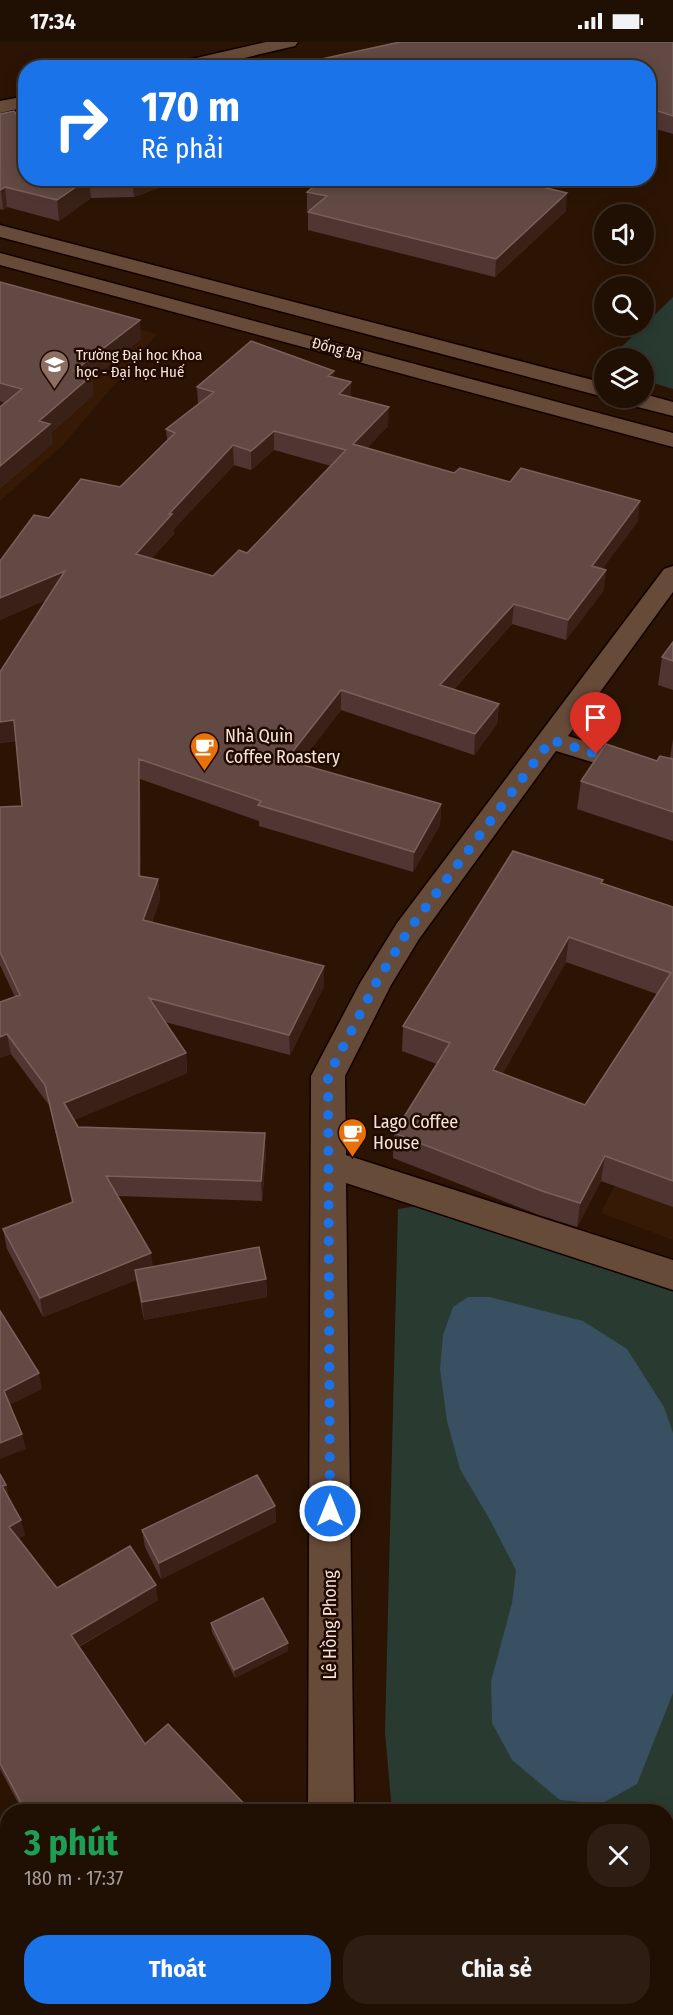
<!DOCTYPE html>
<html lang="vi">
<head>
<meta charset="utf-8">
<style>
  body { margin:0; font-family:"Fira Sans Condensed",sans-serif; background:#2d1d12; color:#f1f3f6; height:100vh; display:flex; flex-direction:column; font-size:22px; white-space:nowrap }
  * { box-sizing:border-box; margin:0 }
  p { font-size:20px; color:#a29c9a }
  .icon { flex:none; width:33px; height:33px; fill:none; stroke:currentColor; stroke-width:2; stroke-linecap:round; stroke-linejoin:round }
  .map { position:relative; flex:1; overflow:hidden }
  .sheet { position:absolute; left:0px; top:1762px; width:674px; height:212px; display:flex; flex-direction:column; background:#200f03; border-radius:24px 24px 0 0; box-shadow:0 3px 15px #0003,0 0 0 2px #3d2f25 }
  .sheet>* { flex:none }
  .banner { position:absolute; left:18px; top:18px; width:638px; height:126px; border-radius:24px; box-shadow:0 3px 15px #0003,0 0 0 2px #3d2f25; background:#1a73e8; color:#fff; overflow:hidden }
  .buttons { position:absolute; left:594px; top:162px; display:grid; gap:12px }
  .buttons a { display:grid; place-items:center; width:60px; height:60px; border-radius:50%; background:#200f03; box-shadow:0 3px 15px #0003,0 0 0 2px #3d2f25; font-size:30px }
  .pin { position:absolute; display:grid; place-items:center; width:51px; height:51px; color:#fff; margin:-62px -26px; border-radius:50% 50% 50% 0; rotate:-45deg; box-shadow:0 0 6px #0007 }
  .pin .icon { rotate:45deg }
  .me { position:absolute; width:66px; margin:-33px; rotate:0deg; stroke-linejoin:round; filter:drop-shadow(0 0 4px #0008) }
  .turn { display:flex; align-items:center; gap:21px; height:126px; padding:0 24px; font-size:27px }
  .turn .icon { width:78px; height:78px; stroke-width:2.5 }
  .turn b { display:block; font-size:42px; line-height:51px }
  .round { display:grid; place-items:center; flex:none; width:63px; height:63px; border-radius:24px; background:#2d1d12 }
  .overview { display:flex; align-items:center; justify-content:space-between; height:102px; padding:0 24px }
  h1 { font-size:36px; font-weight:700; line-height:45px; color:#1e9e55 }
  .button { display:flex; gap:12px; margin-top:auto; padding:12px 24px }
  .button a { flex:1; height:69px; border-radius:24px; background:#1a73e8; color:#fff; font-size:24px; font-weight:700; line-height:69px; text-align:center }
  .button a+a { background:#2d1d12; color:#f1f3f6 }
  .status { display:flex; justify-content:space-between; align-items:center; height:42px; padding:0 30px; background:#200f03; direction:ltr }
  .status svg { height:16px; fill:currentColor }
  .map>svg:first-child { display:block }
  .built { fill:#371a05 }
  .green { fill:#293b31 }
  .water { fill:#394f62 }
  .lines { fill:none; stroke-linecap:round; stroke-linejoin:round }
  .minor-casing { stroke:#120100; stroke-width:3 }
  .tertiary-casing { stroke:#120100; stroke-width:3 }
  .minor { fill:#674b39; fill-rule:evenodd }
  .tertiary { fill:#674b39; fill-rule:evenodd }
  .wall { fill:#503632; fill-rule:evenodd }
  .shaded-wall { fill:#3a2118 }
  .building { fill:#624944; stroke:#79615b; stroke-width:1.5; fill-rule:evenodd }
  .route { stroke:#1a73e8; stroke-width:10; stroke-dasharray:0 18 }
  .labels { text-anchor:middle; stroke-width:5; stroke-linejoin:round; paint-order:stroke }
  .far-street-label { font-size:15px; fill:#f6e4da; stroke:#210a00 }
  .far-poi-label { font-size:15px; fill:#f6e4da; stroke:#210a00; text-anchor:start }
  .poi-label { font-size:18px; fill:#f6e4da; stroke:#210a00; text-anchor:start }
  .street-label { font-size:18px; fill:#f6e4da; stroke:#210a00 }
</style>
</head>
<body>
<div class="status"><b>17:34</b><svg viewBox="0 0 49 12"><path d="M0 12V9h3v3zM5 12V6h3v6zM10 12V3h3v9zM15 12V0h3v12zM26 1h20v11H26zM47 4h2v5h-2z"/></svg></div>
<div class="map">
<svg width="673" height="1973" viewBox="0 0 673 1973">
  <rect width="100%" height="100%" fill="#2b1404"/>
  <path class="built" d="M0 247 157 292 63 403 0 459Z
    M673 1027V1198L601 1171Z"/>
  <path class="green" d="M673 255V347L644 338V316H610Z
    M417 1164 673 1249V1897L668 1913 666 1770H392L385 1690 398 1167Z"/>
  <path class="water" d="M468 1255H489L583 1279 627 1307 664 1365 673 1391V1651L637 1742 601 1762 560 1758 512 1718 492 1681 491 1639 512 1561 516 1528 490 1478 460 1427 447 1379 440 1327 443 1293 453 1265Z"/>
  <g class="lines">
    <defs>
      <path id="minor" d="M673 524V550L568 694 673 726V745L556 709 419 897 391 943 345 1034 346 1113 673 1218V1248L346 1141 354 1770H308L311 1034 360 941 397 881 664 527Z
        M264 1966H313L310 1973H262Z
        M542 1966H602L604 1973H545Z"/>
      <path id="tertiary" d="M266 0H298L295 4 201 26H167L170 22Z
        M26 54V65L0 71V59Z
        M0 183 604 341V355L0 195Z
        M0 211 673 391V405L0 223Z
        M644 352 673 360V374L622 361 618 356H644Z"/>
    </defs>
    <use href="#minor" class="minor-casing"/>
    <use href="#tertiary" class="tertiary-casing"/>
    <use href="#minor" class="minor"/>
    <use href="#tertiary" class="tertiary"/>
  </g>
  <path class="wall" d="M398 0H673V92L656 87 650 91H648V26H294V23Z
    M0 72 26 136H186L134 155 91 156 59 179 7 165 3 168 0 167Z
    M325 136H560L549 147 566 169 495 235 308 188V170L309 169 307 168V150Z
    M0 240 141 297 92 336 93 353 51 391 52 402 0 446V365L5 361 0 359Z
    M334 335 351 340V355L388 384 367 406 454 431 638 479 602 527 604 548 566 598 512 582 454 647 499 662 497 682 474 713 341 668 299 722 441 762 440 783 413 830 259 784V779L140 737 141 834 158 837 160 857 152 880 324 944 290 1013 165 980 186 1011 187 1031 74 1078 78 1085 266 1111 262 1159 118 1154 153 1224 266 1237 267 1255 144 1278 136 1238 43 1275 7 1207 3 1187 72 1161 49 1063 11 1012 0 1016 15 955 0 923V765L22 764 16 699 0 701V630L46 558 0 578V519L49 476 120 445 167 398 166 387 198 362 197 345ZM274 408 331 424 247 511 213 534 152 516 174 492 173 488 234 423 251 428Z
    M673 600V648L658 643 662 615Z
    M673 697V799L577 767 581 739 657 719 670 716Z
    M602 841 673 865V1165L601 1139 577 1185 539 1173 393 1116 394 1091 437 1022 402 1009 403 984ZM566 920 657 952 585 1063 502 1032Z
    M0 1432 6 1443 9 1456 25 1493 19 1496 57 1546 158 1558 79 1605 145 1702 252 1770H23L0 1727Z
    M275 1464 276 1480 161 1537 145 1505 142 1488Z
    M211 1581 288 1601V1609L235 1636 212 1590Z"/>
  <path class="shaded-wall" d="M476 18 475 26H454Z
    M658 69 656 87 650 91 652 74Z
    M89 136 91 156 59 179 57 158Z
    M132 136H186L134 155Z
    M542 136H560L533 161 534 143Z
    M5 145 7 165 3 168 1 148Z
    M567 151 566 169 495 235 496 217Z
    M140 278 141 297 92 336 93 353 51 391 52 402 0 446V424L39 379 74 329Z
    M334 329V348L328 334Z
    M351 340V359L339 352Z
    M389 365 388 384 353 422V402Z
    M274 389V408L251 428V409Z
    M233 403 234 423 173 488 174 492 138 532 136 512 169 472Z
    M640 459 638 479 590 544 592 524Z
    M606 528 604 548 566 598 568 578Z
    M65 529 67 549 0 578V556Z
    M514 562 512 582 439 663 440 643Z
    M341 648V668L287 738 286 718Z
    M499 662 497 682 474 713 475 692Z
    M14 678 18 698 0 701V680Z
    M139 717 140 737 141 855 139 834Z
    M441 762 440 783 413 830 414 810Z
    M158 837 160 857 145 898 143 878Z
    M569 895 566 920 491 1053 493 1028Z
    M324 924V944L290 1013 289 993Z
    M7 992 11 1012 0 1016V995Z
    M186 1011 187 1031 67 1081 64 1061Z
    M265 1091 266 1111 262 1159 261 1139Z
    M605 1114 601 1139 577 1185 580 1161Z
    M151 1211 154 1231 135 1228 136 1238 43 1275 40 1256Z
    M266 1237 267 1255 144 1278 142 1260Z
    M39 1331 42 1347 8 1364 4 1349Z
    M22 1392 26 1407 0 1417V1401Z
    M6 1443 9 1458 2 1444Z
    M275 1464 276 1480 161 1537 159 1521Z
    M21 1478 25 1493 13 1499 9 1485Z
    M156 1543 158 1558 74 1607 71 1593Z
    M288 1601V1609L235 1636 234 1628Z
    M33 1766 34 1770H26Z
    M8 1906V1921L0 1927V1912Z
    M66 1966H84L76 1973H58Z"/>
  <path class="building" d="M400 0H673V74L658 69 652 74 648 73V26H466L476 18 454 26H297L294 23Z
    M14 69 16 72 26 70V136H89L57 158 5 145 0 148V72Z
    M325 136H542L534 143 567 151 496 217 308 170 327 154 307 150Z
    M0 240 140 278 74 329 91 334 39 379 50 382 0 424V365L22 347 0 341Z
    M251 299 334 329 328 334 351 340 339 352 389 365 353 402 454 431 460 426 510 440 521 426 640 459 592 524 606 528 568 578 514 562 440 643 499 662 475 692 341 648 286 718 441 762 414 810 258 763 261 759 139 717V834L158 837 143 878 324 924 289 993 149 956 186 1011 64 1061 78 1085 265 1091 261 1139 106 1134 151 1211 40 1256 3 1187 73 1160 45 1043 7 992 0 995V960L20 953 0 910V765L22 764 14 678 0 680V630L65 529 0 556V519L34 473 49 476 81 437 120 445 175 391 166 387 214 350 197 345ZM274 389 346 408 247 511 239 508 213 534 136 512 172 472H169L233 403 251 409Z
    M673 600V619L662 615Z
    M606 702 657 719 660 714 673 717V770L581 739Z
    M513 809 603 838 601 841 673 865V1139L605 1114 580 1161 542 1149 394 1091 450 1001 403 984ZM569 895 671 931 585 1063 493 1028Z
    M259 1205 266 1237 142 1260 135 1228Z
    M0 1269 39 1331 4 1349 22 1392 0 1401Z
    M0 1432 6 1443 2 1444 21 1478 9 1485 57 1546 130 1504 156 1543 71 1593 145 1702 168 1682 252 1770H36L33 1766 26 1770 0 1721Z
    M257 1433 275 1464 159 1521 142 1488Z
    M263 1556 288 1601 234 1628 211 1581Z
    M0 1856 8 1869V1906L0 1912Z
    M20 1966H66L58 1973H14Z"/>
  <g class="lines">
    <path class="route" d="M330 1469 328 1034 376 941 408 889 551 698 596 712"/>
  </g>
  <defs>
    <symbol id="university-pin" viewBox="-11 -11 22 30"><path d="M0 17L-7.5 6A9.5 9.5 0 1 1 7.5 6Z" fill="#8d6e63" stroke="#210a00"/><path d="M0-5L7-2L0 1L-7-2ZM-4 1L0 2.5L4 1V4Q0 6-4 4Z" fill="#fff"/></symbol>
    <symbol id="cafe-pin" viewBox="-11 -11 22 30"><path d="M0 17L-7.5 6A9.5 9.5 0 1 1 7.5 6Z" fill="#e8710a" stroke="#210a00"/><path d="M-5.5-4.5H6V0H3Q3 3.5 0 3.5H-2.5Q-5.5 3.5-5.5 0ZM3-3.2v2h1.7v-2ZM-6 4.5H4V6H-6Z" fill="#fff"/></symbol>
  </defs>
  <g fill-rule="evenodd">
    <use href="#university-pin" x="38" y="306" width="33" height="45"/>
    <use href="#cafe-pin" x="188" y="688" width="33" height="45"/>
    <use href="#cafe-pin" x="336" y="1074" width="33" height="45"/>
  </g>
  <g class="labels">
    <g class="far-street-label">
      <text transform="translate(337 307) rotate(15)" y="5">Đống Đa</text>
    </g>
    <g class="far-poi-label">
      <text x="76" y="318">Trường Đại học Khoa<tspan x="76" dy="17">học - Đại học Huế</tspan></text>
    </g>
    <g class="poi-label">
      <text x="225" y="700">Nhà Quìn<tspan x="225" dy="21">Coffee Roastery</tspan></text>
      <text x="373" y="1086">Lago Coffee<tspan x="373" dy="21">House</tspan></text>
    </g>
    <g class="street-label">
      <text transform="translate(330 1583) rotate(-90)" y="6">Lê Hồng Phong</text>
    </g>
  </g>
</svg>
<div class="buttons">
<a><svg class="icon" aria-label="sound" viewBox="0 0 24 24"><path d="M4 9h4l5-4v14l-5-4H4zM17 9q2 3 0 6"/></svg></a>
<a><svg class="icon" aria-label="search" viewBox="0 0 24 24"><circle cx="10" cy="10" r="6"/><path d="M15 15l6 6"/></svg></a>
<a><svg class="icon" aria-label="layers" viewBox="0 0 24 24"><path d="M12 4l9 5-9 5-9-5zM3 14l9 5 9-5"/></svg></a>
</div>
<div class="pin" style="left:596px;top:712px;background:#d93025"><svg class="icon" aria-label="arrive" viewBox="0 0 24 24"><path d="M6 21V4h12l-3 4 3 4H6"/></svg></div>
<svg class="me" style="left:330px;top:1469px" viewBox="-20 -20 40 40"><circle r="17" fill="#1a73e8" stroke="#fff" stroke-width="3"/><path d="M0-11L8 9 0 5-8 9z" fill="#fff"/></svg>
<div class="banner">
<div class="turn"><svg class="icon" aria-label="right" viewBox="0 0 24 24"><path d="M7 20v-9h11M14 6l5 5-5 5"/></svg><div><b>170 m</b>Rẽ phải</div></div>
</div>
<section class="sheet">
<div class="overview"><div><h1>3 phút</h1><p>180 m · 17:37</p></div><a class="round"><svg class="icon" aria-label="close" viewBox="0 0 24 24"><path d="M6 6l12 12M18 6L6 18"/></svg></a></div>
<div class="button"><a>Thoát</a><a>Chia sẻ</a></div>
</section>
</div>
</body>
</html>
